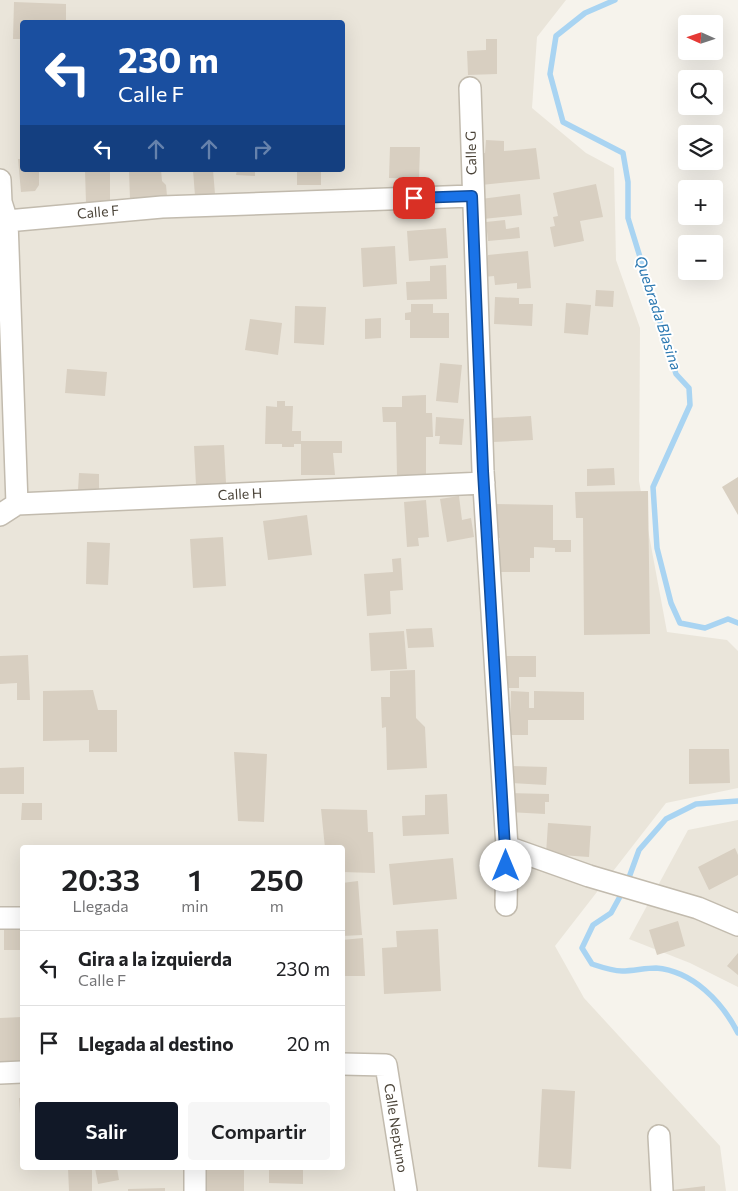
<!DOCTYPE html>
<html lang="es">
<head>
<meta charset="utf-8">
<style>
  body { margin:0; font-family:Commissioner,sans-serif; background:#f6f6f6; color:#202124; height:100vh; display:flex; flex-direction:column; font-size:19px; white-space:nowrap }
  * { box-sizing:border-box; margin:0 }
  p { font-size:16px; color:#757577 }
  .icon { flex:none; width:28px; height:28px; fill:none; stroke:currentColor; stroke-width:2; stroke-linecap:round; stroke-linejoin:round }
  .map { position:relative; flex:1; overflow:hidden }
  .panel { position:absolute; left:20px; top:845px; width:325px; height:325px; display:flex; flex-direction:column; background:#fff; border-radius:5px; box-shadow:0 5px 20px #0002 }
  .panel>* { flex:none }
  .top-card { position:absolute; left:20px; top:20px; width:325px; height:152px; border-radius:5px; box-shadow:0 5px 20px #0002; background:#1a4fa0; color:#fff; overflow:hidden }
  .needle { width:32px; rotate:273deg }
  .fabs { position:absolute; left:678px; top:15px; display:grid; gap:10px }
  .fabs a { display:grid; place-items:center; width:45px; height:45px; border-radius:5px; background:#fff; box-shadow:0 5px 20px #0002; font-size:25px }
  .pin { position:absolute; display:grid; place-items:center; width:42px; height:42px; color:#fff; margin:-21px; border-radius:10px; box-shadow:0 2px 8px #0006 }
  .me { position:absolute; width:55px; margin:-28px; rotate:0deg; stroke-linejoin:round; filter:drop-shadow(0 0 4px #0008) }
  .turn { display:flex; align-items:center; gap:18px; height:105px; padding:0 15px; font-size:22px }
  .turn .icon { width:65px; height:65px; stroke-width:2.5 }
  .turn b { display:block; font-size:35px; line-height:42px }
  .lanes { display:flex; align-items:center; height:48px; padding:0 15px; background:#0003; justify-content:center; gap:25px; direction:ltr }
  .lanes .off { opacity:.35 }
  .eta { display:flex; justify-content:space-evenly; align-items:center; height:85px; text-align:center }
  .eta b { font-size:30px; font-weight:600; line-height:35px }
  .action { display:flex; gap:10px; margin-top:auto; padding:10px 15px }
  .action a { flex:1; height:58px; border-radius:5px; background:#111827; color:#fff; font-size:20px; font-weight:600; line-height:58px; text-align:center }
  .action a+a { background:#f6f6f6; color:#202124 }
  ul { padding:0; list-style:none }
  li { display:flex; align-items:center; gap:15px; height:75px; padding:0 15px; border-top:1px solid #e0e0e0 }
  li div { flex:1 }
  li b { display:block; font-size:19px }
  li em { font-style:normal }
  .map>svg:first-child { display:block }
  .residential { fill:#eae5da; fill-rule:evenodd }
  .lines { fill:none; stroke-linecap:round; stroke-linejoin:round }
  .stream { stroke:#a9d4f2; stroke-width:5.5 }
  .building { fill:#d8cfc1 }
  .minor-casing { stroke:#c2bbae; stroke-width:24 }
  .minor { stroke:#fff; stroke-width:21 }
  .route-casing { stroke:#114b97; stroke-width:12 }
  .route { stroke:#1a73e8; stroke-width:9 }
  .labels { text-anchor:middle; stroke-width:4; stroke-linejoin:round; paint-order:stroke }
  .street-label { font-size:14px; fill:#4b4439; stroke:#fff }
  .water-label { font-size:15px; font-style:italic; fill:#2e7ab2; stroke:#fff }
</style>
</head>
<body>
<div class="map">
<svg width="738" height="1191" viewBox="0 0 738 1191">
  <rect width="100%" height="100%" fill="#f6f3ec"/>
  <path class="residential" d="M0 0H566L537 37 532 108 586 153 614 168 616 260 640 328 639 481 667 632 727 640 738 651V788L666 803 555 946 584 998 720 1146 726 1191H0ZM22 22H342V170H22ZM22 848H342V1168H22Z
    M738 820V987L690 963 629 939 688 830Z"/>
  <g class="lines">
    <path class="stream" d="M615 0 585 13 556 36 550 74 563 122 623 153 628 182V218L676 374 689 388 690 405 653 487 657 548 671 603 680 623 705 628 728 619 738 623
      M627 883 639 850 666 819 696 804 738 801
      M623 891 611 913 593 925 582 948 592 964C601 967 612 971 622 971 633 971 645 968 656 968 693 971 722 1002 738 1033"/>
  </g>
  <path class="building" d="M14 2 66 4V22H22V39H13Z
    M486 39H497V74L468 75 467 51 486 50Z
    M486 140 504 141V151L536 148 540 179 481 185 478 154 485 153Z
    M390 147H420L419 179 389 178Z
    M18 159H22V170H39V185L35 191 21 192Z
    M85 170H110V203H86Z
    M129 170H161L162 181 166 185 167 196 130 200Z
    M193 170H213L215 194 195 196Z
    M237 170H255V176L236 175Z
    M297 170H321V185H297Z
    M596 184 603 217 580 221 584 241 554 247 550 227 555 226 553 217 558 216 553 193Z
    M520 194 522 215 483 219 481 199Z
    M505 220 506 229 519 227 520 238 488 241 486 222Z
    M446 228 448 258 409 261 407 231Z
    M395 246 397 284 363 287 361 248Z
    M528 251 531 288 517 289V283L495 285 494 276 483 277 482 259 487 258 488 255Z
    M446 265 447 299 407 300 406 282 430 281V266Z
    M596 290 614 291 613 307 595 306Z
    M495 297 519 298V304H533L532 326 494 324Z
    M566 303 591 305 588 335 564 333Z
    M411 304H433V313H449V338H410V320H405V313L411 312Z
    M295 306 326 307 324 345 294 343Z
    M381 318V338L365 339V319Z
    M250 319 282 323 278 355 245 350Z
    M440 363 462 365 458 403 436 401Z
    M67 369 107 372 105 396 65 393Z
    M426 395V413H432L433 437H426V477H397L396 422H383L382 407H402V396Z
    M277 401H285V406H293L292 431H301V441H342V453H333L335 475H301V444H294V447H282V444H265L266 406 277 407Z
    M531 416 533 440 493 442 492 418Z
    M436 417 464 419 462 445 439 444 440 436H435Z
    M224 445 226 483 196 485 194 446Z
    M614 468 615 485 587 486V469Z
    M79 473 99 474V491L78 490Z
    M738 477V515L722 487Z
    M648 491 650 634 584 635 583 518H576L575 492Z
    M459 496 462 520 471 518 474 537 447 542 440 499Z
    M426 500 429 537 418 538 419 546 407 547 404 502Z
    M494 504 553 505V540H571V552H555V548L534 547V558H530V572H500V538H494Z
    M307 515 312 555 268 560 263 521Z
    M223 537 226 586 193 588 190 539Z
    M87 542 110 543 108 585 86 584Z
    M401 558 403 590 390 591 391 614 367 616 364 574 393 572 392 559Z
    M432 628 434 647 408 648 406 629Z
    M404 631 407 669 371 671 369 633Z
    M28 655 30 700H17V683L0 684V656Z
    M501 656H536V677H519V688H500Z
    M415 670 416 718 425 727 427 768 387 770 386 727 382 728 381 697H390V671Z
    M93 690 98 710H117V752H89V740L43 741V691Z
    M511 691 529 692V708H534V691L584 692V720H528V735H510Z
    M689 749H729L730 783 689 784Z
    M234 752 267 754 264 822 238 821Z
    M511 766 547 767 546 785 511 783Z
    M24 767V794H0V768Z
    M507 793 549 794V802H545V814L507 812Z
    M447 794 449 834 403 836 402 816 425 815V795Z
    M22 803H42V820H21Z
    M321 809 367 810 368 832H373L375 873 342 872V848H325Z
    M548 823 591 826 589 857 546 854Z
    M735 848 738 855V875L709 890 698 867Z
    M453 858 457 899 393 905 389 864Z
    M358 881 362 935 342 936V883Z
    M678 921 685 946 657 955 649 930Z
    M22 928V950H4V929Z
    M438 929 441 991 384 994 382 948 397 947 396 931Z
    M363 938 365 976H342V940Z
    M738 953V975L727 966Z
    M22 1017V1061H0V1018Z
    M542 1089 575 1091 571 1169 538 1167Z
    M19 1098H22V1129H21Z
    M68 1168H92V1191H69Z
    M95 1168H117L119 1180 98 1184Z
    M200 1168H244V1191H200Z
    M269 1168H303V1184L269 1183Z
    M705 1186V1191H672V1190Z
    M165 1188V1191H128V1189Z"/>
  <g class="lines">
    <defs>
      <path id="minor" d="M470 88 483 471 507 847 506 905
        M0 180 1 202 7 221 17 504
        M7 221 162 207 472 196
        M0 515 17 504 484 483
        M507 847 589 876 698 908 738 925
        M0 918H22
        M342 1064 386 1065 406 1191
        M0 1073 22 1072
        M659 1136 662 1191
        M195 1168V1191"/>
    </defs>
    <use href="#minor" class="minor-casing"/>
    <use href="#minor" class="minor"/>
  </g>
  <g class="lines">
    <defs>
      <path id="route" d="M414 198 472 196 483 471 506 866"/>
    </defs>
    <use href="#route" class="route-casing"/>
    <use href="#route" class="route"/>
  </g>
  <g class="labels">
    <g class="street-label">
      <text transform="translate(471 153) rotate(-91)" y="5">Calle G</text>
      <text transform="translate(98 212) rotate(-5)" y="5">Calle F</text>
      <text transform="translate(240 494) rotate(-3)" y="5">Calle H</text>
      <text transform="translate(396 1128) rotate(81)" y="5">Calle Neptuno</text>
    </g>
    <g class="water-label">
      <text transform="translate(658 313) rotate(72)" y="5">Quebrada Blasina</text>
    </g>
  </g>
</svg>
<div class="fabs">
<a><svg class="needle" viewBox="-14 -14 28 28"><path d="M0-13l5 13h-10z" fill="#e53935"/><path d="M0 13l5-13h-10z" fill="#757577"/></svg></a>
<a><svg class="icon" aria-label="search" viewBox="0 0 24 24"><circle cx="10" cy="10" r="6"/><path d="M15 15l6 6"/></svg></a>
<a><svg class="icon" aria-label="layers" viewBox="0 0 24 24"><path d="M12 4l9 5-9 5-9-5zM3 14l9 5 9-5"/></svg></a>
<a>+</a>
<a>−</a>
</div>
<div class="pin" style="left:414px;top:198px;background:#d93025"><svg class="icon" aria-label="arrive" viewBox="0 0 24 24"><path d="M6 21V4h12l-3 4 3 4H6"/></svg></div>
<svg class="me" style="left:506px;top:866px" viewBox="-20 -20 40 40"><circle r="19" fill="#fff"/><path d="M0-13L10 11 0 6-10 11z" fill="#1a73e8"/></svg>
<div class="top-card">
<div class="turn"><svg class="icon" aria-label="left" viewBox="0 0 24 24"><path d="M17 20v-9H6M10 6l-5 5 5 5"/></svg><div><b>230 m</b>Calle F</div></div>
<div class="lanes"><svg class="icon" aria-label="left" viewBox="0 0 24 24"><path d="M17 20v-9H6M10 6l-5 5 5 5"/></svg><svg class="icon off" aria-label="ahead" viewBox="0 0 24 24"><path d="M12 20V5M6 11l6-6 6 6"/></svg><svg class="icon off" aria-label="ahead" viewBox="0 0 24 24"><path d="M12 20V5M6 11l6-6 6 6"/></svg><svg class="icon off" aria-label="right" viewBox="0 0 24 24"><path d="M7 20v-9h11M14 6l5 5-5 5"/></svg></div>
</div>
<section class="panel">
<div class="eta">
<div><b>20:33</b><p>Llegada</p></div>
<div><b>1</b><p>min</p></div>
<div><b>250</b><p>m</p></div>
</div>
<ul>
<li><svg class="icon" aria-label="left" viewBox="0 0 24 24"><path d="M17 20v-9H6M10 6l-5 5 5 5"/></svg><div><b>Gira a la izquierda</b><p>Calle F</p></div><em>230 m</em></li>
<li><svg class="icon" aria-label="arrive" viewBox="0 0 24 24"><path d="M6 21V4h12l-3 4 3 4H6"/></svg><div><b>Llegada al destino</b></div><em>20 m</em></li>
</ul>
<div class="action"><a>Salir</a><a>Compartir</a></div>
</section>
</div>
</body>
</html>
